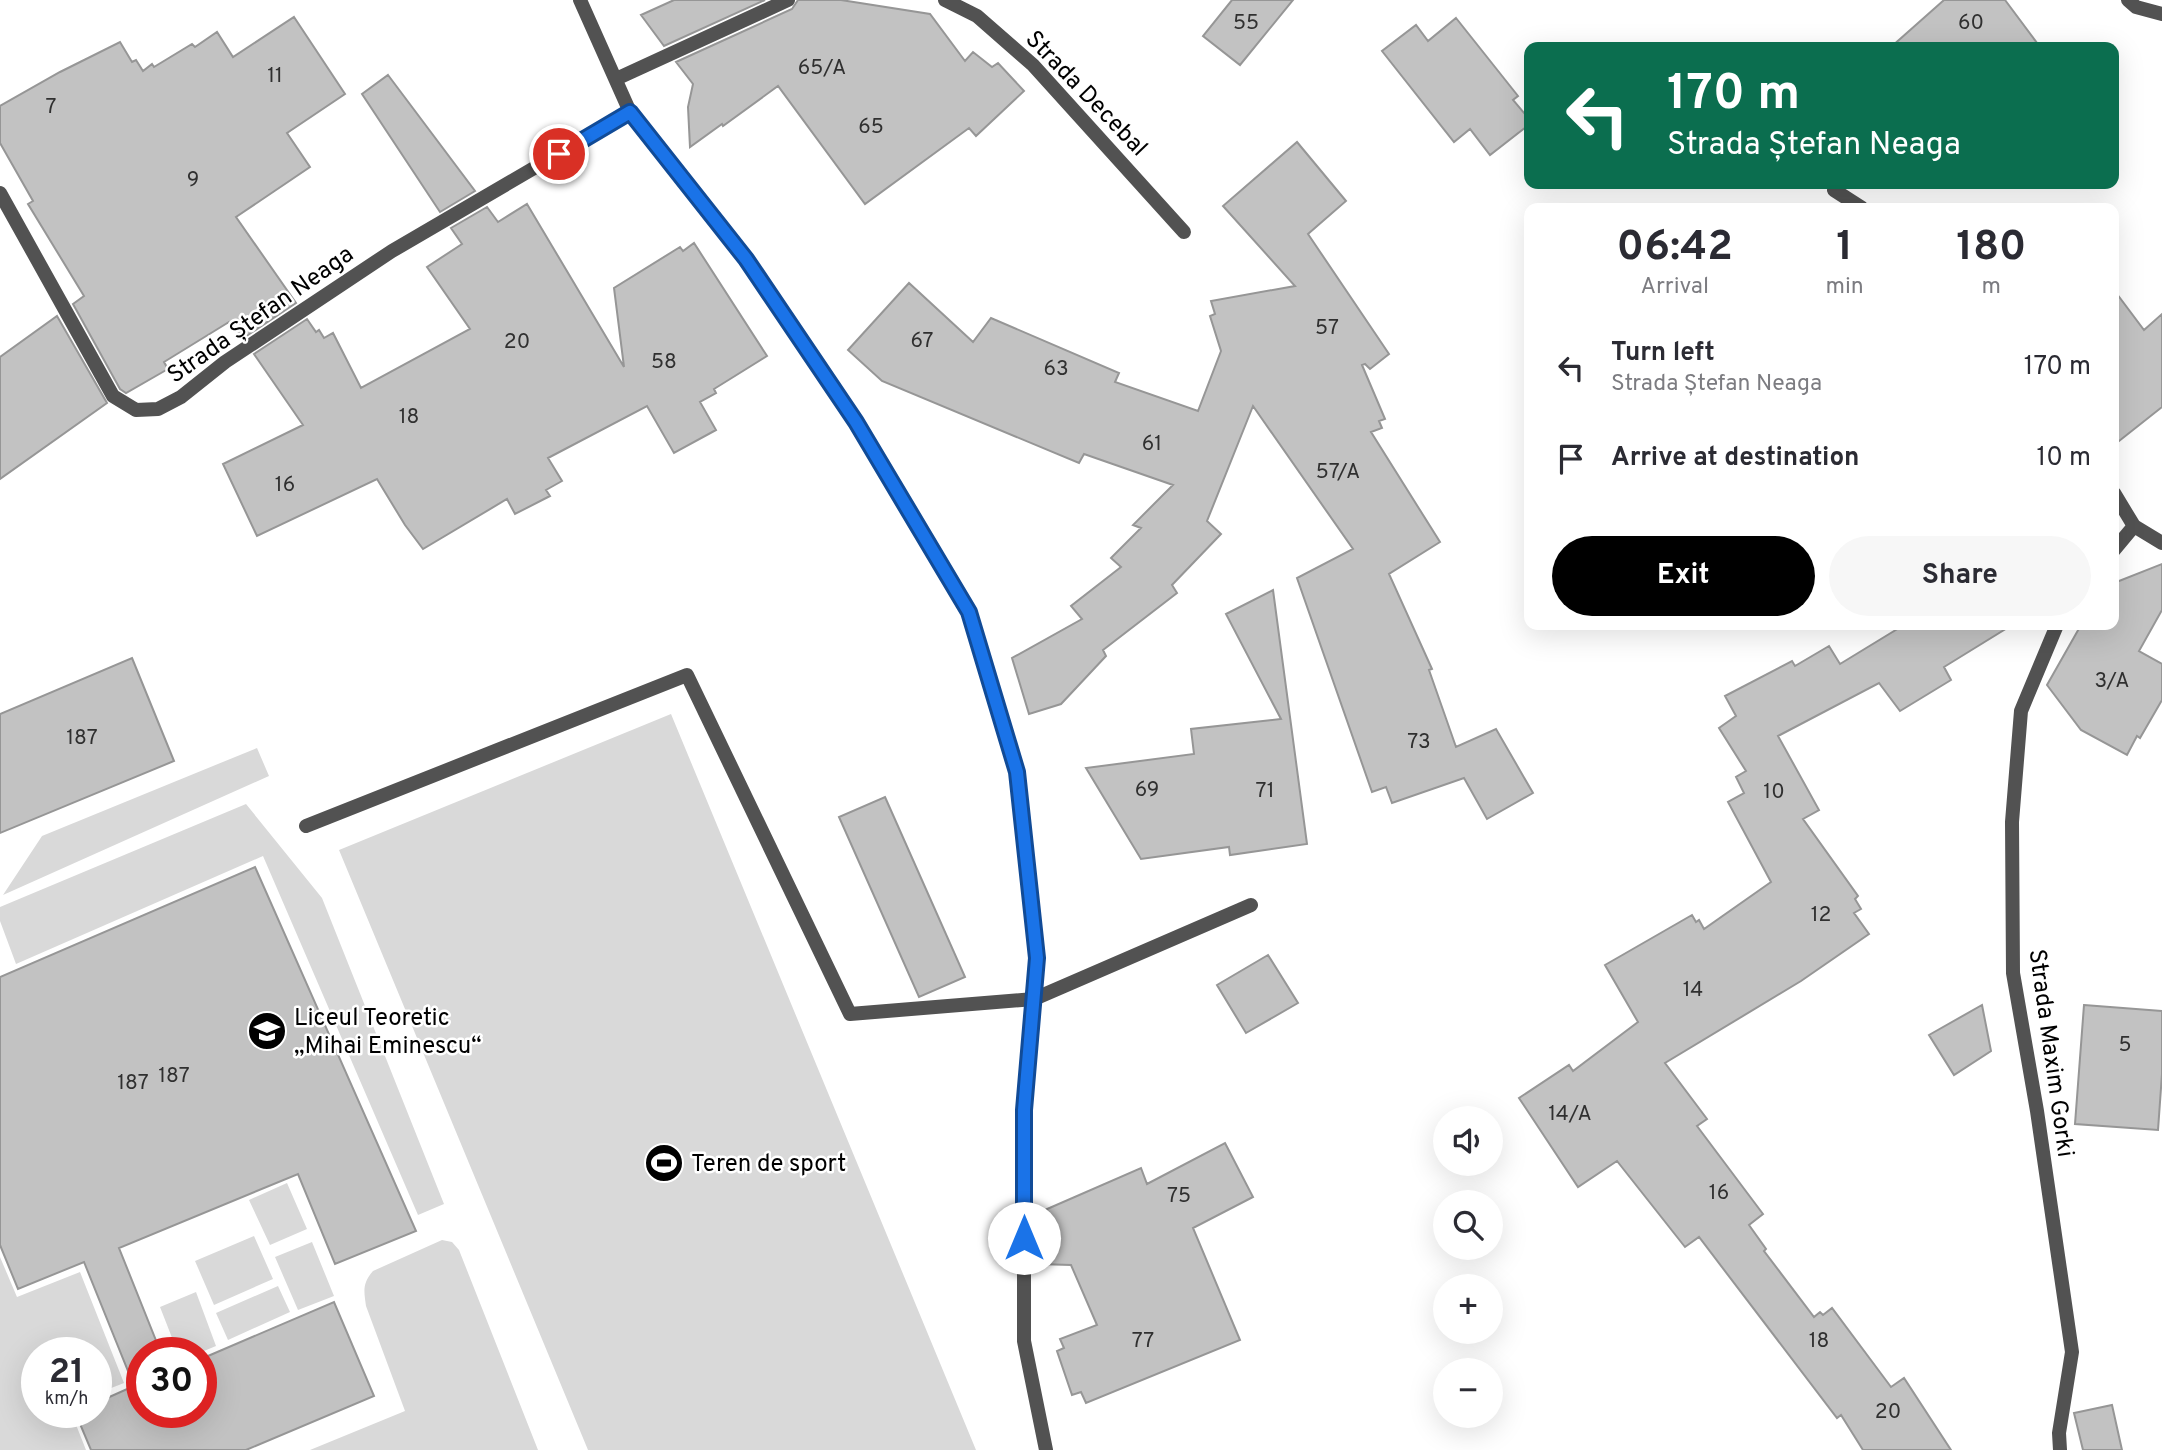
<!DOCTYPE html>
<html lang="en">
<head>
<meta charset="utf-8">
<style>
  body { margin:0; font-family:Overpass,sans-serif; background:#f7f7f7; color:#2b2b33; height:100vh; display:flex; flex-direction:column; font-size:26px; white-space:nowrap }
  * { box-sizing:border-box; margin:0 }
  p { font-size:23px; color:#7c7c81 }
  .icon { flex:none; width:38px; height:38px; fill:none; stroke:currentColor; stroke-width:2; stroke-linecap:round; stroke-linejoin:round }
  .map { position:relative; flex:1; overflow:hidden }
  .panel { position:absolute; left:1524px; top:203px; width:595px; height:427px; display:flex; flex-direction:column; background:#fff; border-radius:14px; box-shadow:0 7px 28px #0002 }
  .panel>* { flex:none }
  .hud { position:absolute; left:1524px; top:42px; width:595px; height:147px; border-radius:14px; box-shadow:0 7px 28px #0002; background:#0b6e4f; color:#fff; overflow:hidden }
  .fabs { position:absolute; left:1433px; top:1106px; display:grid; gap:14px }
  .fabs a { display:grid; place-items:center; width:70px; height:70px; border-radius:50%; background:#fff; box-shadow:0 7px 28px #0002; font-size:35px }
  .speed { position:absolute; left:21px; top:1337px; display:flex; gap:14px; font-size:35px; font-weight:700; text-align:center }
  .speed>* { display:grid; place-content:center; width:91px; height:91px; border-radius:50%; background:#fff; box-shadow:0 7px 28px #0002; line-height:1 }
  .speed small { font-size:18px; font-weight:400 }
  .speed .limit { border:10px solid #d22; background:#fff; color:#111 }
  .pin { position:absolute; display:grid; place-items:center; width:60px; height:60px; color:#fff; margin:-30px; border:4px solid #fff; border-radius:50%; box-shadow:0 2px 7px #0007 }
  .me { position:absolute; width:77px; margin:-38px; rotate:0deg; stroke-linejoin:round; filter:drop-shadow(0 0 5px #0008) }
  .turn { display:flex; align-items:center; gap:24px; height:147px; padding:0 28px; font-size:32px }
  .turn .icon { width:91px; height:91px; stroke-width:2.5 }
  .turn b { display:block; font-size:49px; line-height:60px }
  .eta { display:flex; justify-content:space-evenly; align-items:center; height:119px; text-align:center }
  .eta b { font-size:42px; font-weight:700; line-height:49px }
  .action { display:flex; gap:14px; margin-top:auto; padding:14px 28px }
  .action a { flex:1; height:80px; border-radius:42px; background:#000; color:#fff; font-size:28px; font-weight:700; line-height:80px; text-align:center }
  .action a+a { background:#f7f7f7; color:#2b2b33 }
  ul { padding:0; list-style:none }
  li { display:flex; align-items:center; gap:21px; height:91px; padding:0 28px }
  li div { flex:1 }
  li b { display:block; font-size:26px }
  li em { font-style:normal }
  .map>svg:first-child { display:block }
  .green { fill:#d9d9d9 }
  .building { fill:#c2c2c2; stroke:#969696; stroke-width:2 }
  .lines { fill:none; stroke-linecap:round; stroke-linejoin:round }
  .street { stroke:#525252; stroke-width:14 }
  .route-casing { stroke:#114b97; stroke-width:18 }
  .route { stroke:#1a73e8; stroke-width:12 }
  .labels { text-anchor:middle; stroke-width:5; stroke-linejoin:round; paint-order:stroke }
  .number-label { font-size:21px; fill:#303030 }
  .street-label { font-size:24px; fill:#000; stroke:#fff }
  .poi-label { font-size:24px; fill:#000; stroke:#fff; text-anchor:start }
</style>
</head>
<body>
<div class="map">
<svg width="2162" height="1450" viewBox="0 0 2162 1450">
  <rect width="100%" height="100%" fill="#fff"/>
  <path class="green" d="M671 714 976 1450H588L339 850Z
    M257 748 269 776 3 895 42 836Z
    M246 804 322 898 444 1204 418 1215 263 856 16 964 0 921V907Z
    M287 1183 307 1229 270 1245 249 1200Z
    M254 1236 273 1279 214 1305 195 1261Z
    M442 1240 452 1242 459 1250 538 1450H310L405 1411 366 1306C364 1291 362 1284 373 1271Z
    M312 1242 334 1296 298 1310 275 1257Z
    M0 1257 17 1297 80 1272 124 1383 96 1394V1353H37V1412H71L86 1450H0Z
    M278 1286 290 1312 228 1340 216 1313Z
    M196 1292 216 1346 199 1353H178L160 1307Z"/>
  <path class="building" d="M674 0H765L664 46 641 15Z
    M798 0H841L930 14 965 61 973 52 992 67 998 63 1024 91 976 136 969 128 865 204 778 86 723 126 722 124 690 147 688 107 693 84 676 62 792 9Z
    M1232 0H1293L1240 65 1203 36Z
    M1944 0H2005L2040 47H1891Z
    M294 17 345 94 287 133 310 167 236 217 296 303 242 339 229 322 164 362 168 369 126 393 120 389 73 304 84 296 28 204 33 201 0 143V106L60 72 120 42 132 62 136 60 143 71 152 64 154 67 192 44 195 47 217 32 233 57Z
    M1456 18 1518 96 1513 100 1530 120V124L1490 155 1470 129 1454 142 1382 51 1416 25 1428 41Z
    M388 75 475 191 440 212 362 94Z
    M1297 142 1346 201 1308 234 1389 354 1370 369 1365 364 1362 365 1385 419 1379 421 1382 428 1371 432 1440 542 1389 574 1432 669 1429 670 1456 747 1496 729 1533 793 1487 819 1464 778 1392 803 1386 787 1372 792 1297 578 1353 549 1253 406 1207 521 1221 534 1172 585 1177 593 1103 650 1106 656 1061 704 1029 714 1012 658 1082 619 1071 606 1121 567 1111 558 1141 528 1133 525 1173 485 1084 454 1079 463 882 381 848 350 909 283 973 342 991 318 1119 373 1115 382 1198 411 1221 351 1210 316 1215 314 1211 301 1295 286 1223 206Z
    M527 204 624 367 614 288 680 247 683 251 694 243 767 356 714 389 716 393 700 402 716 430 674 453 647 406 548 458 562 481 546 490 550 496 515 514 507 499 423 549 405 525 377 479 257 536 223 464 303 425 254 354 307 319 316 332 319 330 324 338 333 333 361 388 470 329 427 267 462 244 451 228 487 207 498 222Z
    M2114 290 2144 330 2162 314V407L2114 445Z
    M57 316 107 403 0 479V357Z
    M2162 564V610L2139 651 2162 664V700L2140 738 2137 736 2127 755 2081 730 2047 685 2081 625H2114V583Z
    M1273 590 1307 844 1230 855 1229 847 1141 859 1086 768 1194 754 1191 729 1281 719 1226 614Z
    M1904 625H2012L1944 667 1951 680 1900 711 1879 683 1778 736 1819 810 1803 819 1858 896 1855 899 1861 909 1854 913 1869 934 1801 981 1665 1063 1707 1119 1697 1126 1763 1214 1749 1225 1766 1249 1764 1251 1814 1317 1820 1312 1823 1315 1832 1308 1891 1387 1904 1378 1951 1450H1863L1841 1415 1837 1418 1699 1237 1685 1247 1617 1161 1578 1187 1519 1098 1569 1065 1573 1071 1638 1022 1605 965 1692 915 1696 922 1699 920 1704 929 1771 882 1728 802 1744 793 1736 777 1746 771 1719 728 1736 716 1725 696 1792 661 1795 666 1829 646 1840 664Z
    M132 658 174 761 0 833V714Z
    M885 797 965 977 919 997 839 817Z
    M255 867 416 1231 335 1264 298 1174 119 1248 161 1353H142V1412H201V1359L334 1302 374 1396 246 1450H91L75 1412H96V1403L134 1386 84 1262 18 1289 0 1245V977Z
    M1268 955 1298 1003 1246 1033 1217 985Z
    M1982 1005 1991 1051 1954 1075 1929 1035Z
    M2084 1005 2162 1011V1074L2158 1130 2075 1124Z
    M1225 1143 1253 1197 1193 1228 1240 1340 1086 1403 1081 1392 1072 1395 1057 1351 1064 1348 1060 1339 1097 1325 1071 1265 1038 1264V1213L1141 1168 1147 1184Z
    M2112 1405 2122 1450H2083L2074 1413Z"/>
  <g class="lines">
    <path class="street" d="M580 0 630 112 746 259 856 422 969 612 1017 772 1037 958 1024 1110V1341L1046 1450
      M945 0 977 16 1033 65 1184 232
      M2128 0 2136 7 2162 14
      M616 79 788 0
      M1834 190 1862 208
      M0 193 113 396 136 410 158 409 181 397 225 362 392 251 630 112
      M2114 493 2134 526 2114 550
      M2134 526 2162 543
      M2057 625 2021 711 2012 822 2013 973 2037 1111 2072 1352 2059 1433 2060 1450
      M306 826 687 675 850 1014 1034 999 1251 905"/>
  </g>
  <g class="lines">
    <defs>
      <path id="route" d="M559 154 630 112 746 259 856 422 969 612 1017 772 1037 958 1024 1110V1238"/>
    </defs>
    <use href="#route" class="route-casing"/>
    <use href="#route" class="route"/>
  </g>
  <defs>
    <symbol id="school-disc" viewBox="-11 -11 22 22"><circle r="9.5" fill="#000" stroke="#fff"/><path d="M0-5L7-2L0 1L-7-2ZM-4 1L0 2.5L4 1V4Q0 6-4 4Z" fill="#fff"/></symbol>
    <symbol id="stadium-disc" viewBox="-11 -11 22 22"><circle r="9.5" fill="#000" stroke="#fff"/><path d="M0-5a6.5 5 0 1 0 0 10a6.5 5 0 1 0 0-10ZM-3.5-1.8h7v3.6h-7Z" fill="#fff"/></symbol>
  </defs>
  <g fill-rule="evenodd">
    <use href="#school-disc" x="245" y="1009" width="44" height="44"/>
    <use href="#stadium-disc" x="642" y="1141" width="44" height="44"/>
  </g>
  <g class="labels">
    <g class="number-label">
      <text x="1246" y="29">55</text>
      <text x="1971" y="29">60</text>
      <text x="822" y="74">65/A</text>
      <text x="275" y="82">11</text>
      <text x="51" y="113">7</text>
      <text x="871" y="133">65</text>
      <text x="193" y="186">9</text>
      <text x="1327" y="334">57</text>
      <text x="922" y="347">67</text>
      <text x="517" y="348">20</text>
      <text x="664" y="368">58</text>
      <text x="1056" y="375">63</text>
      <text x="409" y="423">18</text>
      <text x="1152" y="450">61</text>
      <text x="1338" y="478">57/A</text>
      <text x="285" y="491">16</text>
      <text x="2112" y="687">3/A</text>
      <text x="82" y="744">187</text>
      <text x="1419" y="748">73</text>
      <text x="1147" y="796">69</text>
      <text x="1265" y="797">71</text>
      <text x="1774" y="798">10</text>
      <text x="1821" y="921">12</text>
      <text x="1693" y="996">14</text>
      <text x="2125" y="1051">5</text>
      <text x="174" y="1082">187</text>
      <text x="133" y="1089">187</text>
      <text x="1570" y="1120">14/A</text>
      <text x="1719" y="1199">16</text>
      <text x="1179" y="1202">75</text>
      <text x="1143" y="1347">77</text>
      <text x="1819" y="1347">18</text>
      <text x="1888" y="1418">20</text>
    </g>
    <g class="street-label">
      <text transform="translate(1087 93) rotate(46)" y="8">Strada Decebal</text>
      <text transform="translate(260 314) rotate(-35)" y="8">Strada Ștefan Neaga</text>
      <text transform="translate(2052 1053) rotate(82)" y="8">Strada Maxim Gorki</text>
    </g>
    <g class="poi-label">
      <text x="294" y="1025">Liceul Teoretic<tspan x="294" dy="28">„Mihai Eminescu“</tspan></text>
      <text x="691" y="1171">Teren de sport</text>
    </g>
  </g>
</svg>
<div class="fabs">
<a><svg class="icon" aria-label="sound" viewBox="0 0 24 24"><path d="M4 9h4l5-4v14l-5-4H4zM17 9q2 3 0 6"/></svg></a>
<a><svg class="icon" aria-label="search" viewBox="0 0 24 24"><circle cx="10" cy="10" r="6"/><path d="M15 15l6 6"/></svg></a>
<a>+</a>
<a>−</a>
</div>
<div class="speed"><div>21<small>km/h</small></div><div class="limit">30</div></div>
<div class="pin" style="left:559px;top:154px;background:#d93025"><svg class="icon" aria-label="arrive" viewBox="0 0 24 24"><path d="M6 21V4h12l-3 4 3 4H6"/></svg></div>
<svg class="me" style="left:1024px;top:1238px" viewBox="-20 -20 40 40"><circle r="19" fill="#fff"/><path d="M0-13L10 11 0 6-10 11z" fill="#1a73e8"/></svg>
<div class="hud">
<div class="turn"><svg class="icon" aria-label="left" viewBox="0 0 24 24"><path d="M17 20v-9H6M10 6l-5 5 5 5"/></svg><div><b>170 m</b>Strada Ștefan Neaga</div></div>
</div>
<section class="panel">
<div class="eta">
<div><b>06:42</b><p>Arrival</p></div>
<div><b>1</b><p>min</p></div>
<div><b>180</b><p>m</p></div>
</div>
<ul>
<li><svg class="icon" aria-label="left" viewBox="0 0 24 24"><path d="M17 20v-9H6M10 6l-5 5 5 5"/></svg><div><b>Turn left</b><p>Strada Ștefan Neaga</p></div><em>170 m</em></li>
<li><svg class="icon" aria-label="arrive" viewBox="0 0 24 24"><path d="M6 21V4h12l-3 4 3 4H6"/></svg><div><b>Arrive at destination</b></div><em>10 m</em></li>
</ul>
<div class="action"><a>Exit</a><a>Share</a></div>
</section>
</div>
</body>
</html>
